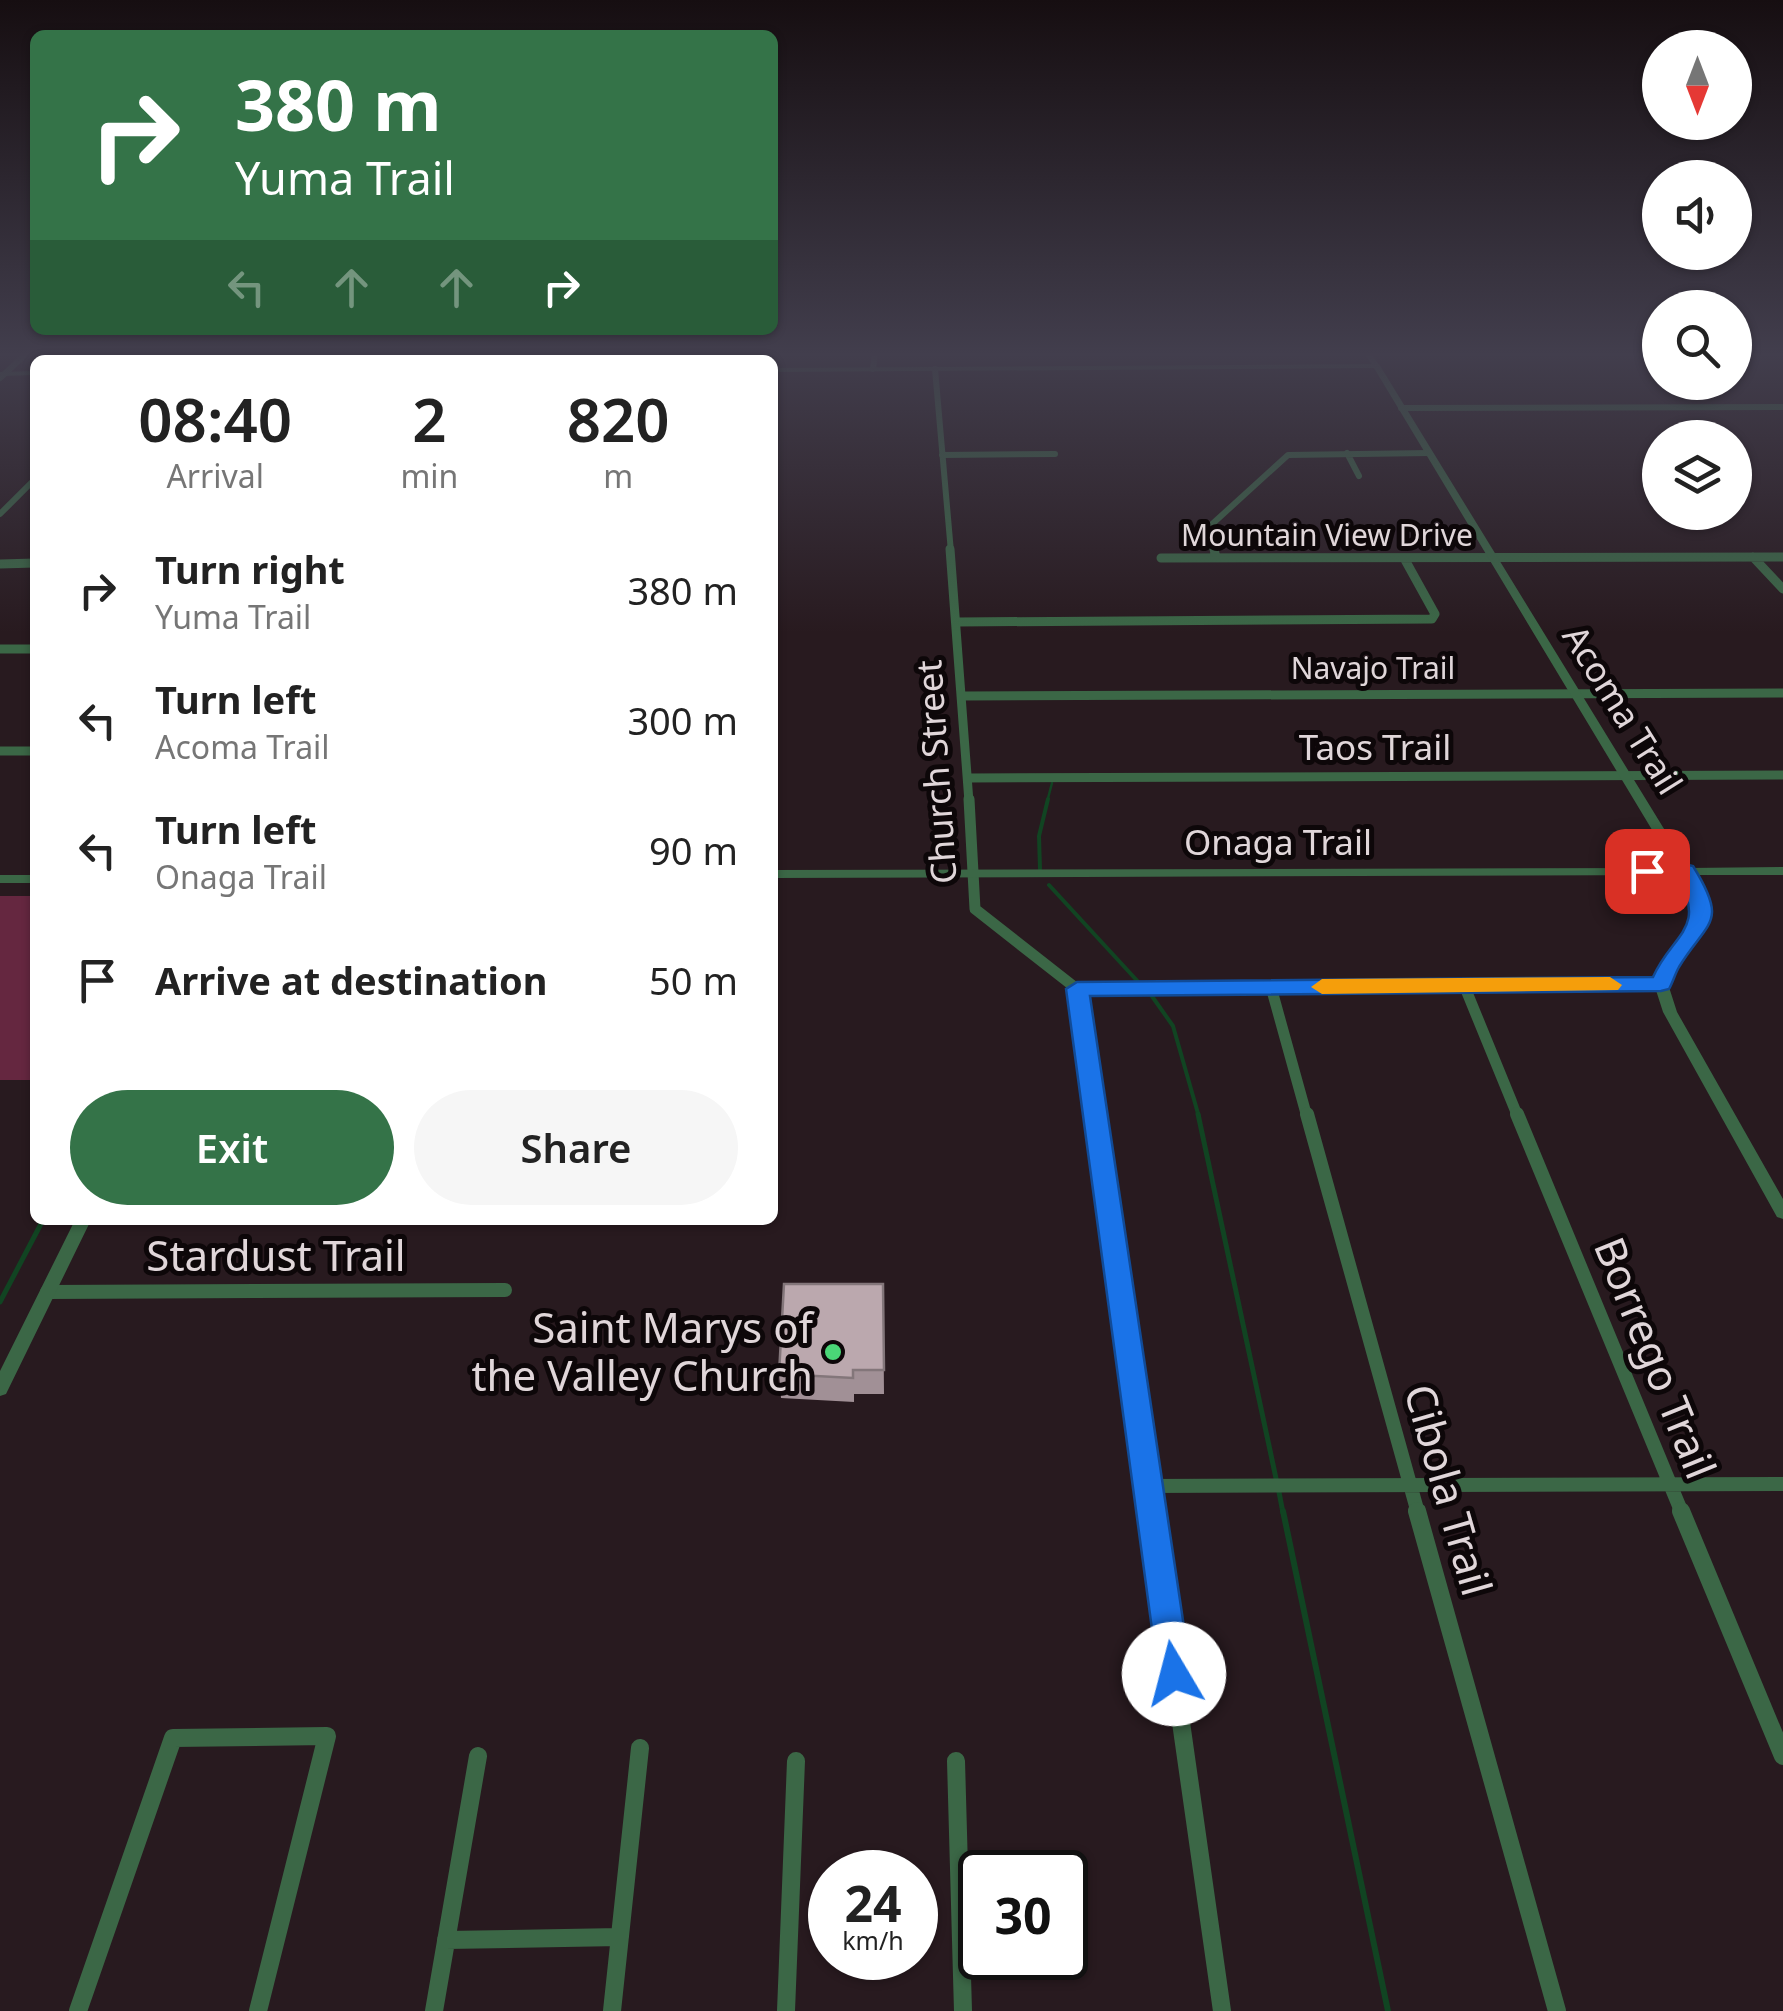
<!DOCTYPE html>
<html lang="en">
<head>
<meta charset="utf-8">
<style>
  body { margin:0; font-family:"Noto Sans",sans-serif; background:#f6f6f6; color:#222; height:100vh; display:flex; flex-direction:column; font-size:38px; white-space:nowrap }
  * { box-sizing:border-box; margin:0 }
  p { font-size:32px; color:#767676 }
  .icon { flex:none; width:55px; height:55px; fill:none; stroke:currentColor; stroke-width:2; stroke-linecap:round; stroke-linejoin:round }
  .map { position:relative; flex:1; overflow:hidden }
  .panel { position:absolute; left:30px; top:355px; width:748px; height:870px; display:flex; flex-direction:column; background:#fff; border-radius:15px; box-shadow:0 2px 8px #0004 }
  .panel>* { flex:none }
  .guide { position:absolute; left:30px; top:30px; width:748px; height:305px; border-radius:15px; box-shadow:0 2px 8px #0004; background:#347348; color:#fff; overflow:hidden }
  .needle { width:65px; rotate:180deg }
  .fabs { position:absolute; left:1642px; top:30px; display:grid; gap:20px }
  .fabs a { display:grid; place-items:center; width:110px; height:110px; border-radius:50%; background:#fff; box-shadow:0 2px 8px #0004; font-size:50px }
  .speed { position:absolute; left:808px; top:1850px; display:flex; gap:20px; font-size:50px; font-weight:700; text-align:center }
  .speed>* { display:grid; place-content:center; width:130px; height:130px; border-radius:50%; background:#fff; box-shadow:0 2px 8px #0004; line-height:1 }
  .speed small { font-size:25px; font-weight:400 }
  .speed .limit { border:5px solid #111; border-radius:15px; background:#fff; color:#111 }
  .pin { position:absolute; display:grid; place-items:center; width:85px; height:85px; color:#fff; margin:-42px; border-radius:20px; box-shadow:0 5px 15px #0006 }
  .me { position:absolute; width:110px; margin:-55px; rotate:352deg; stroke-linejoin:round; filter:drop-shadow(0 0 8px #0008) }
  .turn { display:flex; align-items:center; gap:35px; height:210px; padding:0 40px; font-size:45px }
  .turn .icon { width:130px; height:130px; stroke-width:2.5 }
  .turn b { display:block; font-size:70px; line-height:85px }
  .lanes { display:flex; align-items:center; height:95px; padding:0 40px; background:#0003; justify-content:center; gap:50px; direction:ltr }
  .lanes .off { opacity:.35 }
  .eta { display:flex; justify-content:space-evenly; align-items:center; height:170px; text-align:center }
  .eta b { font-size:60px; font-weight:600; line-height:70px }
  .button { display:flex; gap:20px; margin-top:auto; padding:20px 40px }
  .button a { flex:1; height:115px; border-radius:60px; background:#347348; color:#fff; font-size:40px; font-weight:600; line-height:115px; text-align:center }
  .button a+a { background:#f6f6f6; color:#222 }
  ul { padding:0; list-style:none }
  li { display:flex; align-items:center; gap:30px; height:130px; padding:0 40px }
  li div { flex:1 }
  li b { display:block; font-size:38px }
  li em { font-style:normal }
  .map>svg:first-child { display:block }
  .green { fill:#652740 }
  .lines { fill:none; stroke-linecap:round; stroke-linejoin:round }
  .stream-far3 { stroke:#142; stroke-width:2.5 }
  .stream-far2 { stroke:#142; stroke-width:4 }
  .stream-far1 { stroke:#142; stroke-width:5 }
  .stream { stroke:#142; stroke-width:6 }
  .minor-far4 { stroke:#3b6746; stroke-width:6 }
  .minor-far3 { stroke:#3b6746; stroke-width:9 }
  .minor-far2 { stroke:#3b6746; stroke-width:11 }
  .minor-far1 { stroke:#3b6746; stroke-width:14 }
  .minor { stroke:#3b6746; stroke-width:18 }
  .tertiary { fill:#3b6746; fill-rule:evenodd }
  .wall { fill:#a19096 }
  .building { fill:#bba8ae; stroke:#83767a; stroke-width:2.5 }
  .route { fill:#1a73e8; stroke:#114b97; stroke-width:2.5 }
  .slow { fill:#f59e0b }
  .poi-dot { fill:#4ad677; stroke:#0d0709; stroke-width:4 }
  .labels { text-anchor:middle; stroke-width:10; stroke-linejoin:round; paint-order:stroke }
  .far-street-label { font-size:30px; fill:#e0d6d9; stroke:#0d0709 }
  .street-label { font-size:35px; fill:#e0d6d9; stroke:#0d0709 }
  .near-street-label { font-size:42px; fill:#e0d6d9; stroke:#0d0709 }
  .near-poi-label { font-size:42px; fill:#e0d6d9; stroke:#0d0709; text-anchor:end }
</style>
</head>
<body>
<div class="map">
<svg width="1783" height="2011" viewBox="0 0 1783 2011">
  <rect width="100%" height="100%" fill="#281a1f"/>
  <path class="green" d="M0 896H35V1080H0Z"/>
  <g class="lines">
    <path class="stream-far3" d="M1047 802 1052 783"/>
    <path class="stream-far2" d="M1040 869 1039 836 1048 799
      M1049 885 1142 986
      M1149 992 1173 1026 1199 1117"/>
    <path class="stream-far1" d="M1198 1114 1277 1483
      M0 1302 43 1220
      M1279 1492 1283 1513"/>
    <path class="stream" d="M1283 1511 1388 2011"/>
    <path class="minor-far4" d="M1367 352 1376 366
      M137 360 145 352
      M720 360 721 352
      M873 369 875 352
      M935 369 951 552
      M0 378 28 352
      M1401 408 1783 407
      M1347 453 1359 476
      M942 455 1055 454
      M0 514 35 479
      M1215 552 1210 526 1288 455 1429 453"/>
    <path class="minor-far3" d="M950 549 969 802
      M1214 549 1216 558
      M1753 557 1783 589
      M1161 558 1783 557
      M0 564 35 563
      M957 622 1432 619 1435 614 1404 558
      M0 649H35
      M963 696 1783 693
      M0 751H35
      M968 778 1783 775"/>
    <path class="minor-far2" d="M969 799 975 909 1077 989 1095 1117
      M1464 985 1518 1117
      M1271 987 1307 1117
      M1077 989 1661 984"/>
    <path class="minor-far1" d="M1095 1114 1151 1513
      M1307 1114 1418 1513
      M1517 1114 1682 1513
      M47 1292 505 1290
      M1148 1486 1783 1484"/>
    <path class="minor" d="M1151 1511 1222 2011
      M1417 1511 1557 2011
      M1681 1511 1783 1756
      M956 1761 963 2011
      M446 1940 620 1937
      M78 2011 173 1738 327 1736 258 2011
      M434 2011 478 1756
      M612 2011 640 1748
      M786 2011 796 1761"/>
    <path class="tertiary" d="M1379 364 1688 868 1783 867V875H1692L1706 898 1704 923 1668 984 1677 1012 1783 1199V1219L1777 1217 1663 1012 1654 984 1691 923 1694 898 1680 875 772 878V870L1675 868 1374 368 772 372V368Z
      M35 371V375L0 376V372Z
      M0 875H35V883H0Z
      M75 1220H91L6 1394 0 1396V1371Z"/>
  </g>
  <path class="wall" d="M883 1284 884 1394H854V1402L781 1398 779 1374Z"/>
  <path class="building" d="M784 1284H883L884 1370H853V1378L779 1374Z"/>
  <linearGradient id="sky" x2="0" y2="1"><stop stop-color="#160e11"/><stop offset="0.56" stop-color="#423e4d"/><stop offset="1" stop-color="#423e4d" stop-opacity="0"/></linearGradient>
  <rect width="1783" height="633" fill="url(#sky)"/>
  <path class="route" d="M1685 864 1693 866C1729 924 1708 920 1679 967 1675 974 1673 982 1669 989L1661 991 1090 996 1191 1674 1186 1685 1174 1689 1163 1685 1158 1674 1066 989 1077 982 1653 977C1672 934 1707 930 1678 877H1647L1637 871 1647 865Z"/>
  <path class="slow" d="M1610 977 1622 985 1618 990 1322 994 1311 987 1322 979Z"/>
  <circle class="poi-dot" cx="833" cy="1352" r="10"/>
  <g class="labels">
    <g class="far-street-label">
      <text x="1327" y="546">Mountain View Drive</text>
      <text x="1373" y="679">Navajo Trail</text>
    </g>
    <g class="street-label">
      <text transform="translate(1622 710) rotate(58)" y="12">Acoma Trail</text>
      <text x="1375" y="760">Taos Trail</text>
      <text transform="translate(937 772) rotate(-94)" y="12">Church Street</text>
      <text x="1278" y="855">Onaga Trail</text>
    </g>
    <g class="near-street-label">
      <text x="276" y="1271">Stardust Trail</text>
      <text transform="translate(1655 1358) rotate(68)" y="15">Borrego Trail</text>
      <text transform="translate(1448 1490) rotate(74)" y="15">Cibola Trail</text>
    </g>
    <g class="near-poi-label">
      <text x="813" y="1343">Saint Marys of<tspan x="813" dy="48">the Valley Church</tspan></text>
    </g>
  </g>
</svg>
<div class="fabs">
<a><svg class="needle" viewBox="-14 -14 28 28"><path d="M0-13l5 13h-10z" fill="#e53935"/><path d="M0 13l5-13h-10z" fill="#767676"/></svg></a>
<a><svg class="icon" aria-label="sound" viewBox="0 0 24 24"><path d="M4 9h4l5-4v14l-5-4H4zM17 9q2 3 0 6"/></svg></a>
<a><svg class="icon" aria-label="search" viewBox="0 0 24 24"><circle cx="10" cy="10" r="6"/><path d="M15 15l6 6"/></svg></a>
<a><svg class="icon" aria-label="layers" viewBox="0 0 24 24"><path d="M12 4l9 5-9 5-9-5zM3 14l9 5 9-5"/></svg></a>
</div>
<div class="speed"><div>24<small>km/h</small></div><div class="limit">30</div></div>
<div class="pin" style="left:1647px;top:871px;background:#d93025"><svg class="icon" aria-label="arrive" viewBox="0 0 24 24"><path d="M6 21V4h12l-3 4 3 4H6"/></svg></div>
<svg class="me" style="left:1174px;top:1674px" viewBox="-20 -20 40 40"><circle r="19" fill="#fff"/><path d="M0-13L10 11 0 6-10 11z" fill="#1a73e8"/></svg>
<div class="guide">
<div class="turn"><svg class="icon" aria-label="right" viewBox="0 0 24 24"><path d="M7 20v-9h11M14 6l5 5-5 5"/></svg><div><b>380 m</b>Yuma Trail</div></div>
<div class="lanes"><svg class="icon off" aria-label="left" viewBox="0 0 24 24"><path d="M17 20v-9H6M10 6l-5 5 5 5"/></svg><svg class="icon off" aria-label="ahead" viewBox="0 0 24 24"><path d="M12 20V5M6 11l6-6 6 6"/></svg><svg class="icon off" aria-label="ahead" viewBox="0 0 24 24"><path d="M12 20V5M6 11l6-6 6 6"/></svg><svg class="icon" aria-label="right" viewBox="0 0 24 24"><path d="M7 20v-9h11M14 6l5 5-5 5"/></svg></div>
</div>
<section class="panel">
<div class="eta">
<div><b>08:40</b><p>Arrival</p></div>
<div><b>2</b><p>min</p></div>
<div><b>820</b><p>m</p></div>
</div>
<ul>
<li><svg class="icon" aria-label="right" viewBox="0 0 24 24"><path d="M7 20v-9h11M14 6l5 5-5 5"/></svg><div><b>Turn right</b><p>Yuma Trail</p></div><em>380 m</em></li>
<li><svg class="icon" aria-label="left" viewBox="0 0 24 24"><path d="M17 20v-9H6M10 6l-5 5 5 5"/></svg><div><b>Turn left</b><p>Acoma Trail</p></div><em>300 m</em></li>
<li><svg class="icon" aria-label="left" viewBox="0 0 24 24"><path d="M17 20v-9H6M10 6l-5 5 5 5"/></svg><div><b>Turn left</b><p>Onaga Trail</p></div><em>90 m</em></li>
<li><svg class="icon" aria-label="arrive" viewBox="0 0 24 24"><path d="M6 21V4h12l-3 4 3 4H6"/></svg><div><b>Arrive at destination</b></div><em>50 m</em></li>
</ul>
<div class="button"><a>Exit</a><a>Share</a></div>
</section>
</div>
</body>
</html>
